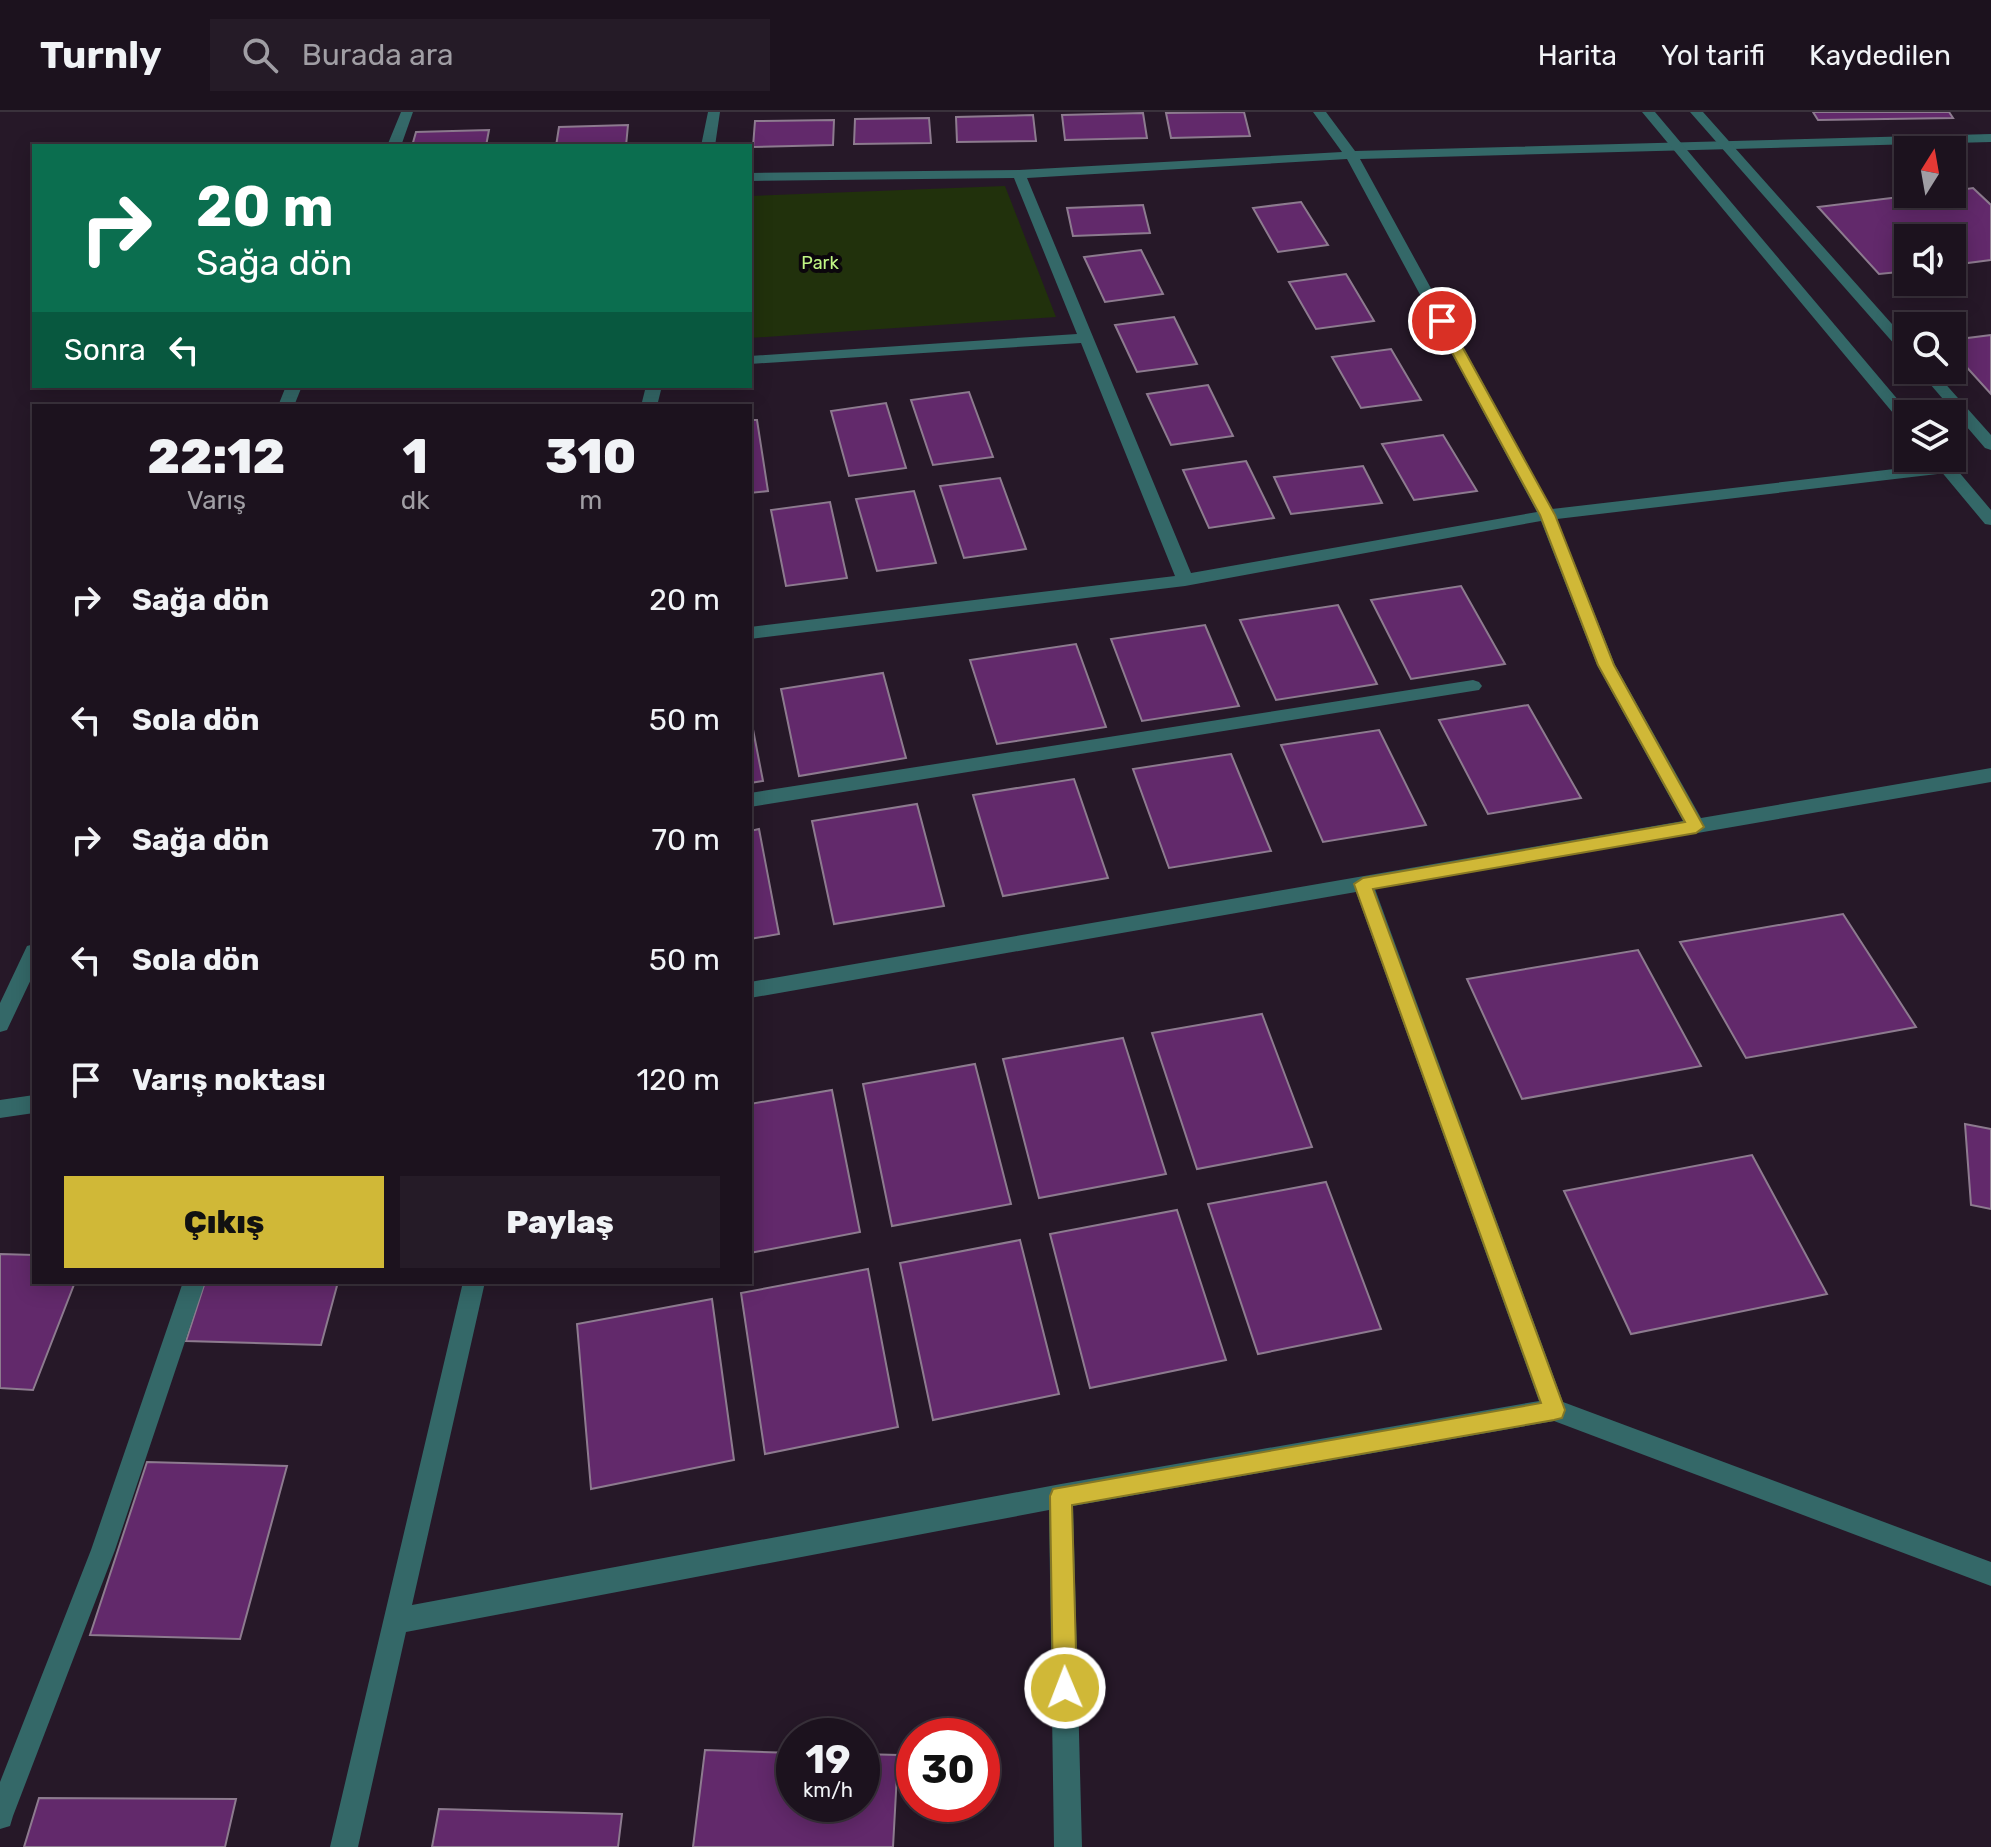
<!DOCTYPE html>
<html lang="tr">
<head>
<meta charset="utf-8">
<style>
  body { margin:0; font-family:Rubik,sans-serif; background:#251b27; color:#f1f3f6; height:100vh; display:flex; flex-direction:column; font-size:30px; white-space:nowrap }
  * { box-sizing:border-box; margin:0 }
  p { font-size:26px; color:#a09ea4 }
  .icon { flex:none; width:44px; height:44px; fill:none; stroke:currentColor; stroke-width:2; stroke-linecap:round; stroke-linejoin:round }
  .map { position:relative; flex:1; overflow:hidden }
  .sheet { position:absolute; left:32px; top:292px; width:720px; height:880px; display:flex; flex-direction:column; background:#1c121e; border-radius:0px; box-shadow:0 4px 20px #0003,0 0 0 2px #3a323c }
  .sheet>* { flex:none }
  .banner { position:absolute; left:32px; top:32px; width:720px; height:244px; border-radius:0px; box-shadow:0 4px 20px #0003,0 0 0 2px #3a323c; background:#0b6e4f; color:#fff; overflow:hidden }
  .needle { width:52px; rotate:11deg }
  .buttons { position:absolute; left:1894px; top:24px; display:grid; gap:16px }
  .buttons a { display:grid; place-items:center; width:72px; height:72px; border-radius:0px; background:#1c121e; box-shadow:0 4px 20px #0003,0 0 0 2px #3a323c; font-size:40px }
  .speed { position:absolute; left:776px; top:1606px; display:flex; gap:16px; font-size:40px; font-weight:700; text-align:center }
  .speed>* { display:grid; place-content:center; width:104px; height:104px; border-radius:50%; background:#1c121e; box-shadow:0 4px 20px #0003,0 0 0 2px #3a323c; line-height:1 }
  .speed small { font-size:20px; font-weight:400 }
  .speed .limit { border:12px solid #d22; background:#fff; color:#111 }
  .pin { position:absolute; display:grid; place-items:center; width:68px; height:68px; color:#fff; margin:-34px; border:4px solid #fff; border-radius:50%; box-shadow:0 2px 8px #0007 }
  .me { position:absolute; width:88px; margin:-44px; rotate:359deg; stroke-linejoin:round; filter:drop-shadow(0 0 6px #0008) }
  .turn { display:flex; align-items:center; gap:28px; height:168px; padding:0 32px; font-size:36px }
  .turn .icon { width:104px; height:104px; stroke-width:2.5 }
  .turn b { display:block; font-size:56px; line-height:68px }
  .then { display:flex; align-items:center; height:76px; padding:0 32px; background:#0003; gap:16px; font-size:30px }
  .eta { display:flex; justify-content:space-evenly; align-items:center; height:136px; text-align:center }
  .eta b { font-size:48px; font-weight:800; line-height:56px }
  .primary-button { display:flex; gap:16px; margin-top:auto; padding:16px 32px }
  .primary-button a { flex:1; height:92px; border-radius:0px; background:#d0b837; color:#111; font-size:32px; font-weight:800; line-height:92px; text-align:center }
  .primary-button a+a { background:#251b27; color:#f1f3f6 }
  ul { padding:0; list-style:none }
  li { display:flex; align-items:center; gap:24px; height:120px; padding:0 32px }
  li div { flex:1 }
  li b { display:block; font-size:30px }
  li em { font-style:normal }
  header { display:flex; align-items:center; gap:48px; box-sizing:border-box; height:112px; padding:0 40px; background:#1c121e; border-bottom:2px solid #3a323c }
  header strong { font-size:38px }
  nav { display:flex; gap:44px; margin-inline-start:auto; font-size:28px }
  .search { width:560px; height:72px; background:#251b27; display:flex; align-items:center; gap:20px; box-sizing:border-box; padding:0 28px; border-radius:0px; color:#a09ea4; font-size:30px }
  .map>svg:first-child { display:block }
  .green { fill:#21310c }
  .building { fill:#62296b; stroke:#8d7b8f; stroke-width:2 }
  .lines { fill:none; stroke-linecap:round; stroke-linejoin:round }
  .service { fill:#346868; fill-rule:evenodd }
  .minor { fill:#346868; fill-rule:evenodd }
  .tertiary { fill:#346868; fill-rule:evenodd }
  .route { fill:#d0b837; stroke:#877824; stroke-width:2 }
  .labels { text-anchor:middle; stroke-width:8; stroke-linejoin:round; paint-order:stroke }
  .far-park-label { font-size:18px; fill:#c0f684; stroke:#0b060c }
</style>
</head>
<body>
<header>
<strong>Turnly</strong>
<div class="search"><svg class="icon" aria-label="search" viewBox="0 0 24 24"><circle cx="10" cy="10" r="6"/><path d="M15 15l6 6"/></svg>Burada ara</div>
<nav><a>Harita</a><a>Yol tarifi</a><a>Kaydedilen</a></nav>
</header>
<div class="map">
<svg width="1991" height="1735" viewBox="0 0 1991 1735">
  <rect width="100%" height="100%" fill="#261828"/>
  <path class="green" d="M1005 74 1056 205 750 226V84Z"/>
  <path class="building" d="M1244 0 1250 24 1171 26 1166 1Z
    M1813 0H1949L1953 6 1818 8Z
    M1143 1 1147 26 1065 28 1062 3Z
    M1033 3 1036 29 957 30 956 5Z
    M929 6 931 31 854 32 855 7Z
    M834 8 833 33 753 35 755 9Z
    M628 13 626 34H556L559 15Z
    M489 18 486 34H412L416 20Z
    M1973 76 1991 93V148L1952 153V126H1908V159L1879 162 1818 95 1924 82H1952V79Z
    M1301 90 1328 133 1278 140 1253 96Z
    M1143 93 1150 121 1073 124 1067 96Z
    M1141 138 1163 182 1105 190 1084 145Z
    M1346 162 1374 209 1316 217 1289 170Z
    M1174 205 1197 252 1137 260 1115 213Z
    M1991 223V282L1952 239V228Z
    M1391 237 1421 288 1361 296 1332 245Z
    M1208 273 1233 324 1171 333 1147 282Z
    M969 280 993 345 933 353 911 288Z
    M886 291 906 356 849 364 831 299Z
    M750 308H757L768 379 750 381Z
    M1443 323 1477 379 1414 388 1382 332Z
    M1246 349 1274 406 1209 416 1183 358Z
    M1363 354 1382 391 1291 402 1274 365Z
    M1000 366 1026 437 964 446 940 374Z
    M914 379 936 451 877 459 856 387Z
    M830 390 847 466 786 474 771 398Z
    M1461 474 1505 552 1411 567 1371 488Z
    M1338 493 1377 572 1276 588 1240 508Z
    M1205 513 1239 594 1142 609 1111 527Z
    M1076 532 1106 615 997 632 970 548Z
    M883 561 906 646 799 664 781 577Z
    M1528 593 1581 686 1488 702 1439 608Z
    M750 602 763 669 750 671Z
    M1379 618 1426 713 1323 730 1281 633Z
    M1231 642 1271 739 1169 756 1133 657Z
    M1074 667 1108 766 1003 784 973 683Z
    M917 692 944 794 834 812 812 709Z
    M759 717 779 822 750 827V719Z
    M1843 802 1916 915 1746 946 1680 830Z
    M1638 838 1701 954 1522 987 1467 867Z
    M1262 902 1312 1035 1197 1057 1152 921Z
    M1123 926 1166 1062 1039 1086 1003 947Z
    M975 952 1011 1092 892 1114 863 972Z
    M832 978 860 1120 750 1141V992Z
    M1965 1012 1991 1017V1097L1971 1093Z
    M1752 1043 1827 1182 1631 1222 1564 1079Z
    M1326 1070 1381 1217 1258 1242 1208 1092Z
    M1177 1098 1226 1248 1090 1276 1050 1122Z
    M1020 1128 1059 1282 933 1308 900 1151Z
    M0 1142 34 1143V1170H75L33 1278 0 1276Z
    M868 1157 898 1315 765 1342 741 1181Z
    M205 1170H338L321 1233 186 1229Z
    M712 1187 734 1348 591 1377 577 1212Z
    M147 1350 287 1354 240 1527 90 1523Z
    M705 1638 794 1641V1692H862V1642L898 1643 893 1735H693Z
    M39 1686 236 1687 225 1735H24Z
    M439 1697 622 1702 618 1735H432Z"/>
  <g class="lines">
    <path class="service" d="M1473 568 1479 570 1482 574 1479 578 750 695V681Z
      M183 1170H205L115 1438 13 1704 10 1714 0 1717V1670L91 1438Z"/>
    <path class="minor" d="M708 0H720L715 34H701Z
      M1313 0H1326L1355 39 1991 22V30L1360 47 1552 397 1946 351 1954 356 1946 361 1557 407 1615 553 1701 706 1991 656V670L1375 777 1563 1290 1991 1450V1474L1554 1309 1073 1394 1082 1735H1054L1049 1398 406 1520 358 1735H330L463 1170H485L412 1493 1061 1372 1539 1289 1356 780 750 886V870L1683 709 1597 553 1541 409 1185 474 750 527V515L1175 464 1081 231 750 252V244L1077 222 1014 66 750 69V61L1019 58 1342 40ZM1347 47 1537 400 1191 461 1027 66Z
      M646 274H662L657 294H641Z
      M34 983V1001L0 1006V988Z"/>
    <path class="tertiary" d="M401 0H413L401 34H387Z
      M1642 0H1655L1910 302 1908 315 1903 313Z
      M1690 0H1703L1908 230V243L1903 242Z
      M1918 258H1933L1991 323V338L1985 336Z
      M286 274H302L294 294H278Z
      M1930 346H1947L1991 398V413L1985 412Z
      M34 832V861L7 918 0 920V891L27 834Z"/>
  </g>
  <path class="route" d="M1442 205 1448 209 1555 403 1614 553 1704 715 1696 721 1373 777 1565 1298 1562 1306 1554 1308 1072 1393 1077 1576 1073 1584 1065 1587 1057 1584 1053 1576 1050 1384 1053 1377 1541 1291 1354 772 1363 766 1685 710 1598 553 1540 403 1435 209Z"/>
  <g class="labels">
    <g class="far-park-label">
      <text x="820" y="157">Park</text>
    </g>
  </g>
</svg>
<div class="buttons">
<a><svg class="needle" viewBox="-14 -14 28 28"><path d="M0-13l5 13h-10z" fill="#e53935"/><path d="M0 13l5-13h-10z" fill="#a09ea4"/></svg></a>
<a><svg class="icon" aria-label="sound" viewBox="0 0 24 24"><path d="M4 9h4l5-4v14l-5-4H4zM17 9q2 3 0 6"/></svg></a>
<a><svg class="icon" aria-label="search" viewBox="0 0 24 24"><circle cx="10" cy="10" r="6"/><path d="M15 15l6 6"/></svg></a>
<a><svg class="icon" aria-label="layers" viewBox="0 0 24 24"><path d="M12 4l9 5-9 5-9-5zM3 14l9 5 9-5"/></svg></a>
</div>
<div class="speed"><div>19<small>km/h</small></div><div class="limit">30</div></div>
<div class="pin" style="left:1442px;top:209px;background:#d93025"><svg class="icon" aria-label="arrive" viewBox="0 0 24 24"><path d="M6 21V4h12l-3 4 3 4H6"/></svg></div>
<svg class="me" style="left:1065px;top:1576px" viewBox="-20 -20 40 40"><circle r="17" fill="#d0b837" stroke="#fff" stroke-width="3"/><path d="M0-11L8 9 0 5-8 9z" fill="#fff"/></svg>
<div class="banner">
<div class="turn"><svg class="icon" aria-label="right" viewBox="0 0 24 24"><path d="M7 20v-9h11M14 6l5 5-5 5"/></svg><div><b>20 m</b>Sağa dön</div></div>
<div class="then">Sonra<svg class="icon" aria-label="left" viewBox="0 0 24 24"><path d="M17 20v-9H6M10 6l-5 5 5 5"/></svg></div>
</div>
<section class="sheet">
<div class="eta">
<div><b>22:12</b><p>Varış</p></div>
<div><b>1</b><p>dk</p></div>
<div><b>310</b><p>m</p></div>
</div>
<ul>
<li><svg class="icon" aria-label="right" viewBox="0 0 24 24"><path d="M7 20v-9h11M14 6l5 5-5 5"/></svg><div><b>Sağa dön</b></div><em>20 m</em></li>
<li><svg class="icon" aria-label="left" viewBox="0 0 24 24"><path d="M17 20v-9H6M10 6l-5 5 5 5"/></svg><div><b>Sola dön</b></div><em>50 m</em></li>
<li><svg class="icon" aria-label="right" viewBox="0 0 24 24"><path d="M7 20v-9h11M14 6l5 5-5 5"/></svg><div><b>Sağa dön</b></div><em>70 m</em></li>
<li><svg class="icon" aria-label="left" viewBox="0 0 24 24"><path d="M17 20v-9H6M10 6l-5 5 5 5"/></svg><div><b>Sola dön</b></div><em>50 m</em></li>
<li><svg class="icon" aria-label="arrive" viewBox="0 0 24 24"><path d="M6 21V4h12l-3 4 3 4H6"/></svg><div><b>Varış noktası</b></div><em>120 m</em></li>
</ul>
<div class="primary-button"><a>Çıkış</a><a>Paylaş</a></div>
</section>
</div>
</body>
</html>
